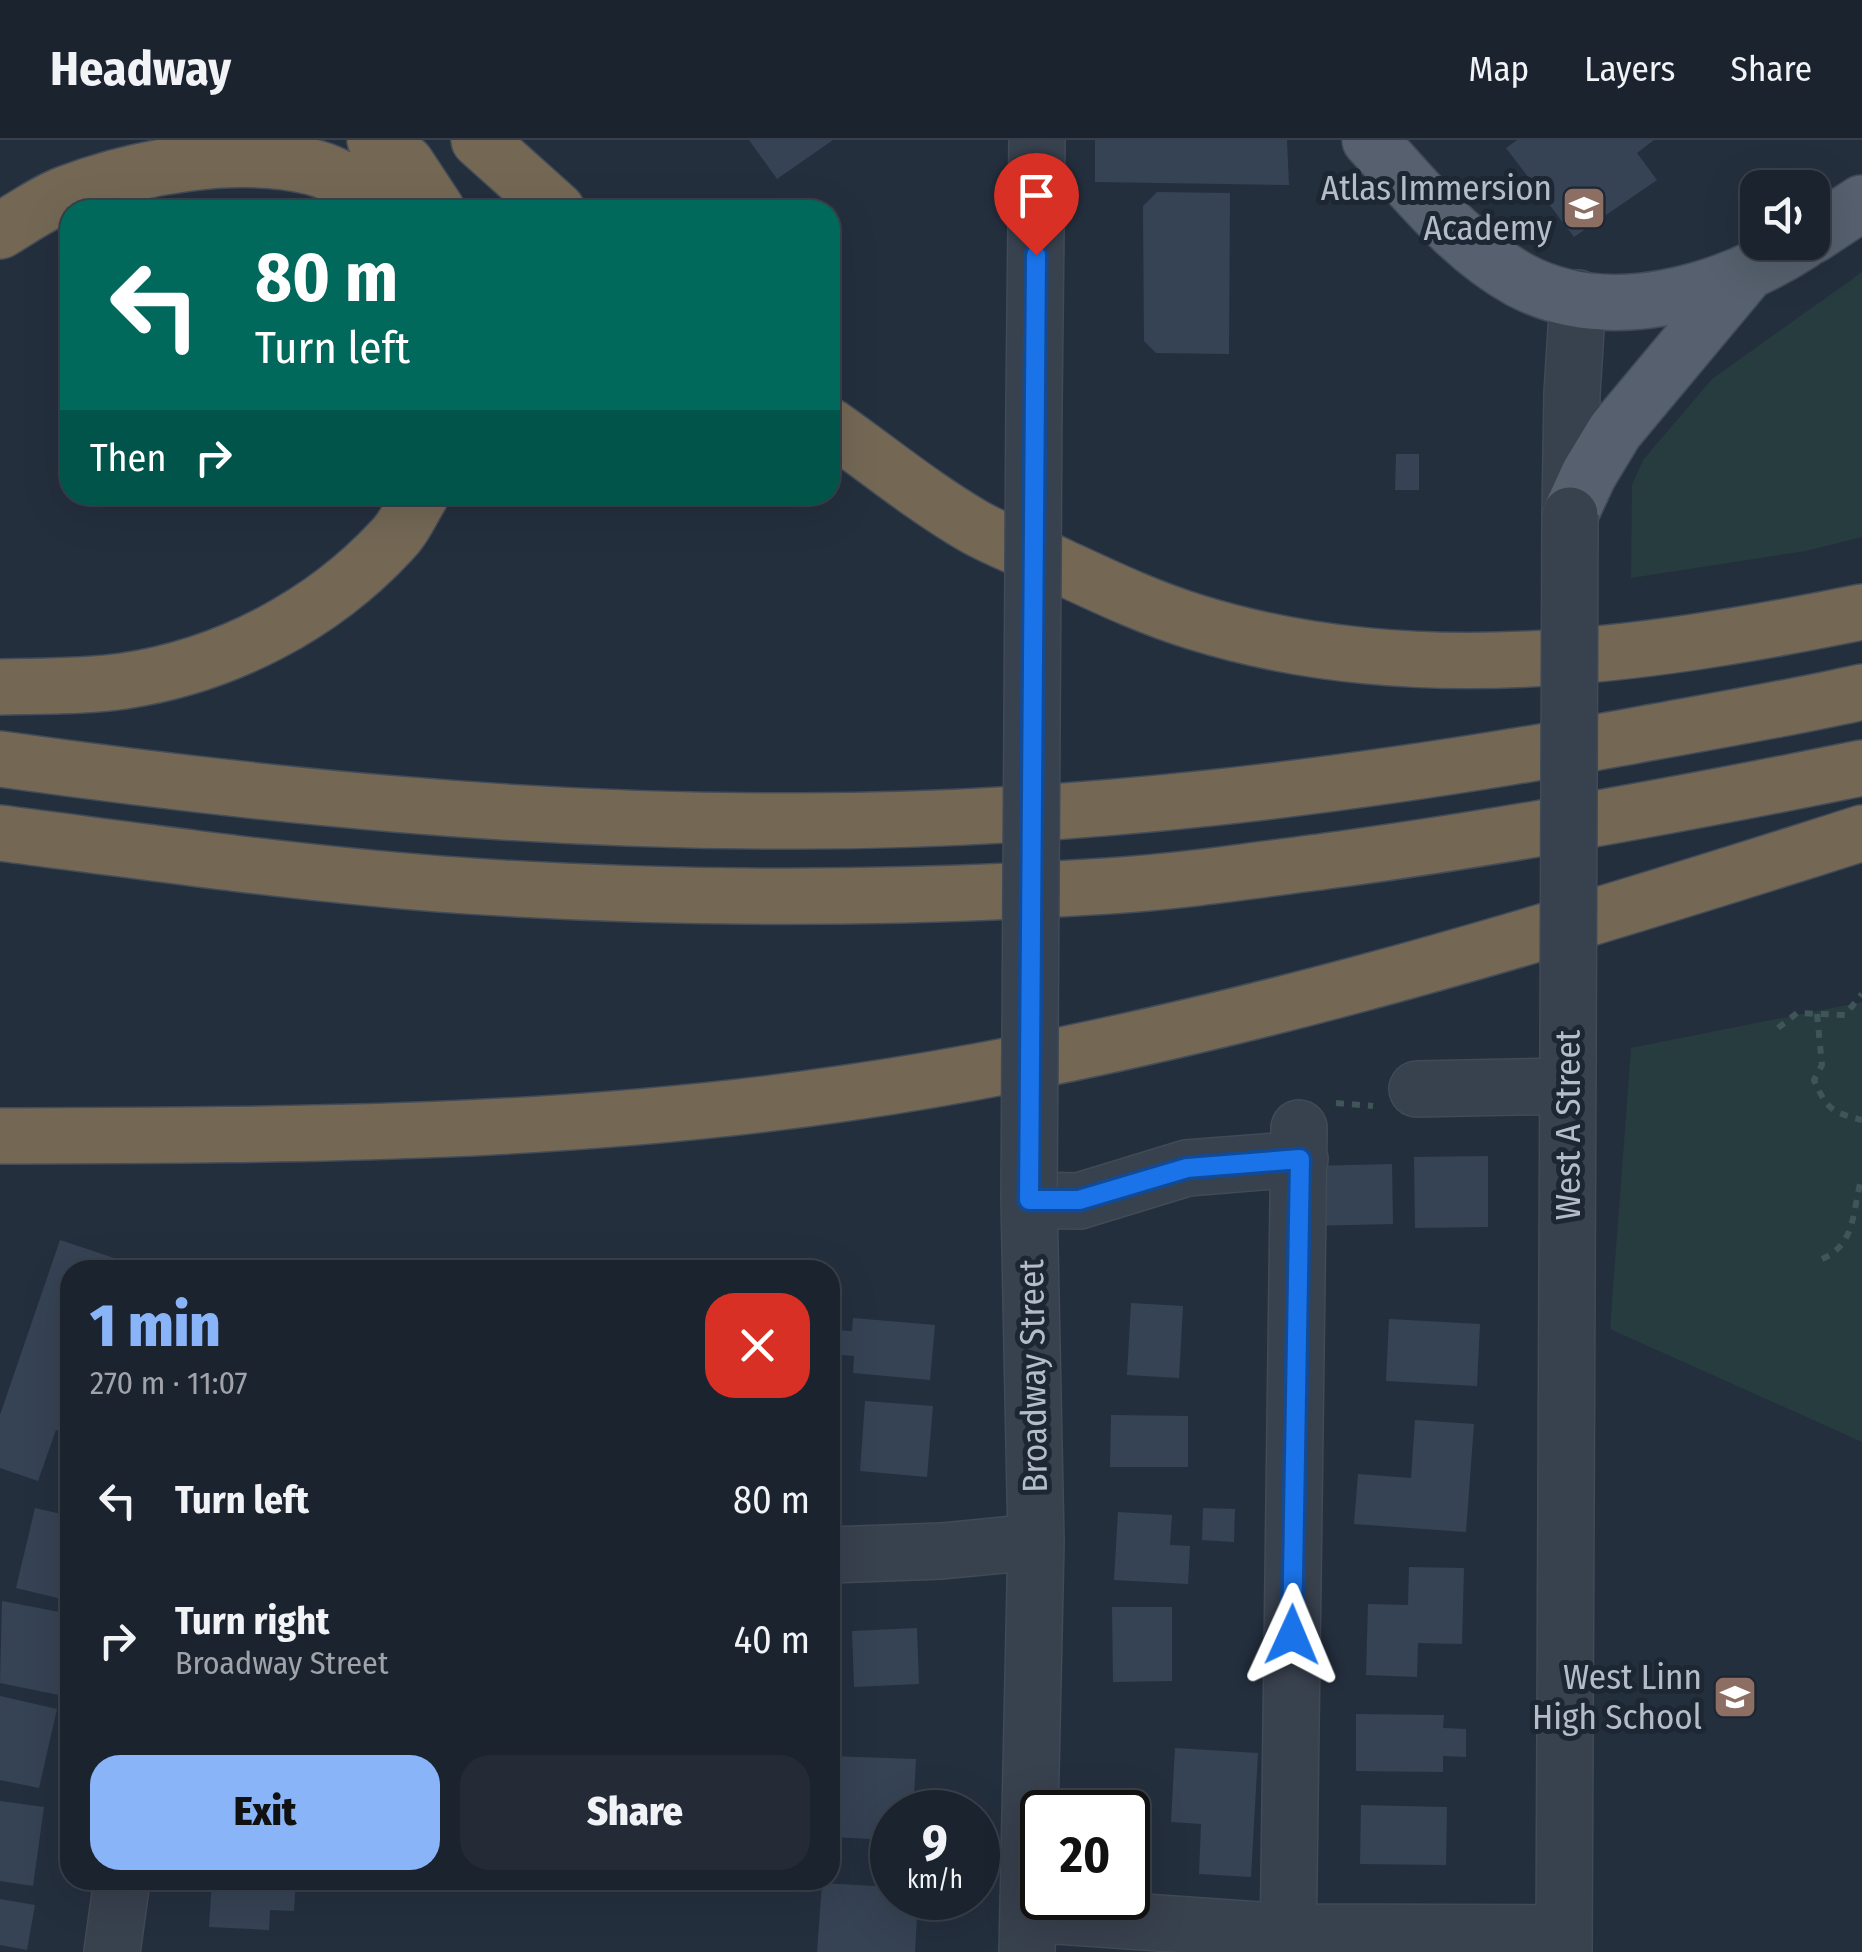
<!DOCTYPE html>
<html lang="en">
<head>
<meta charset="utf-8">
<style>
  body { margin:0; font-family:"Fira Sans Condensed",sans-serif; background:#242b36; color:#f1f3f6; height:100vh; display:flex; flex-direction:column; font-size:38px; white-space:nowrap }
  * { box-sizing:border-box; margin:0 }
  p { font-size:32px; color:#a0a4aa }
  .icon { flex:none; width:55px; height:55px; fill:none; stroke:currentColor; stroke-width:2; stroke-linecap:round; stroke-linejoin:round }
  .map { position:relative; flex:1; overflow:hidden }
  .panel { position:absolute; left:60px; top:1120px; width:780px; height:630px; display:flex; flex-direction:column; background:#1b232e; border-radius:30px; box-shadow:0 10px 40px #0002,0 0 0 2px #39404a }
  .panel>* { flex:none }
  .banner { position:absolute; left:60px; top:60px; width:780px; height:305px; border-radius:30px; box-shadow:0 10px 40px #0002,0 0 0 2px #39404a; background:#00695c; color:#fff; overflow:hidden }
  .buttons { position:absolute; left:1740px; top:30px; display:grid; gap:20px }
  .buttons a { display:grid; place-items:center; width:90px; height:90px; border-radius:20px; background:#1b232e; box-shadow:0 10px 40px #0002,0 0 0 2px #39404a; font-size:50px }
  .speed { position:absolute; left:870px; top:1650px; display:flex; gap:20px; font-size:50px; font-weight:700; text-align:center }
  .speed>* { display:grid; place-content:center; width:130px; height:130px; border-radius:50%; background:#1b232e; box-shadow:0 10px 40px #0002,0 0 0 2px #39404a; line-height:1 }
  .speed small { font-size:25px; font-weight:400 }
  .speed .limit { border:5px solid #111; border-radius:15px; background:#fff; color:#111 }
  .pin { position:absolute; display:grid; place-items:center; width:85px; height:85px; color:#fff; margin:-102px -42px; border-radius:50% 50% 50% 0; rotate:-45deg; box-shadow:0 0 10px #0007 }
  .pin .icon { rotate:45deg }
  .me { position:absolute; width:110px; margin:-55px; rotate:1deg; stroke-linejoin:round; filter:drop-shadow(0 0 8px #0008) }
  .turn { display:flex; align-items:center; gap:35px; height:210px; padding:0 30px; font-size:45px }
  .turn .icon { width:130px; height:130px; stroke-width:2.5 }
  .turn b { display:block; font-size:70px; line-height:85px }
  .then { display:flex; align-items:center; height:95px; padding:0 30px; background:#0003; gap:20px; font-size:38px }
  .round { display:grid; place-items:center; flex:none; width:105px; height:105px; border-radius:30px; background:#242b36 }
  .headline { display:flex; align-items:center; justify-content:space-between; height:170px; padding:0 30px }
  h1 { font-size:60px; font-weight:800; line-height:75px; color:#8ab4f8 }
  .action { display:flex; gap:20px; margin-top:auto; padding:20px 30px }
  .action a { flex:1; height:115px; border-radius:30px; background:#8ab4f8; color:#111; font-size:40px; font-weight:800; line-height:115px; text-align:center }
  .action a+a { background:#242b36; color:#f1f3f6 }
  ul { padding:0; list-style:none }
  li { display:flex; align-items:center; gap:30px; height:140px; padding:0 30px }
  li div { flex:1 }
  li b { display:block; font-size:38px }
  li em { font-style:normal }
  header { display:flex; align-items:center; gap:60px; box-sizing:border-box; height:140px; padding:0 50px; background:#1b232e; border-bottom:2px solid #39404a }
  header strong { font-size:48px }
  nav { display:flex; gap:55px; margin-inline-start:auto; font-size:35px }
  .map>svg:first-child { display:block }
  .green { fill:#263c3f }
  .building { fill:#364354 }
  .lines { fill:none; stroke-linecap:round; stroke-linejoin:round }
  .minor-casing { stroke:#414a57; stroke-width:58 }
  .major-casing { stroke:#414a57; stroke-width:58 }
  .highway-casing { stroke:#434c59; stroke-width:58 }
  .path { stroke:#3f5557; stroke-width:6; stroke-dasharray:8 8; stroke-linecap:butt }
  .minor { stroke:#38414e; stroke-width:55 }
  .major { stroke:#56606e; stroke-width:55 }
  .highway { stroke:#746855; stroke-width:55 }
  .minor-bridge-casing { stroke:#414a57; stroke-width:58; stroke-linecap:butt }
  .minor-bridge { stroke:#38414e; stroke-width:55 }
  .route-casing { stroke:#114b97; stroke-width:25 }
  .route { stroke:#1a73e8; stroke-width:18 }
  .labels { text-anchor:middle; stroke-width:10; stroke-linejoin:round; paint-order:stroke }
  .poi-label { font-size:35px; fill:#b4bcc9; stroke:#1d2633; text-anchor:end }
  .street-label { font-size:35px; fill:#b4bcc9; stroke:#1d2633 }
</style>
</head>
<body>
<header>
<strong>Headway</strong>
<nav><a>Map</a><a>Layers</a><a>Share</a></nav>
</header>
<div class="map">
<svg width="1862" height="1812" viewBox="0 0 1862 1812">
  <rect width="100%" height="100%" fill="#242f3e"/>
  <path class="green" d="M1862 132V397L1806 411 1631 438 1632 345 1643 320 1712 239Z
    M1862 862V1302L1610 1189 1631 908Z"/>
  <path class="building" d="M749 0H833L777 39Z
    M1095 0H1287L1289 45 1095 42Z
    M1517 0H1654L1637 13 1657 40 1574 97 1506 8Z
    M1157 52 1230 53 1229 214 1156 213 1144 201 1143 66Z
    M1396 314H1419V350H1395Z
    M1488 1016V1087L1415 1088 1414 1017Z
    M1392 1024 1393 1084 1309 1086 1308 1026Z
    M60 1100 114 1118 110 1130H70V1295L56 1290 38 1341 0 1328V1275Z
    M1131 1163 1183 1166 1179 1238 1127 1235Z
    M853 1178 935 1185 930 1240 853 1233 854 1216 831 1214 833 1190 852 1191Z
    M1389 1179 1480 1184 1477 1246 1386 1241Z
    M865 1261 933 1266 927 1337 860 1331Z
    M1111 1275 1188 1276V1327H1110Z
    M1415 1280 1474 1284 1466 1392 1354 1384 1358 1334 1411 1338Z
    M35 1368 70 1376V1461L16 1448Z
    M1203 1368 1235 1369 1234 1402 1202 1400Z
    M1118 1372 1172 1375 1170 1405 1190 1406 1188 1444 1114 1440Z
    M1409 1427 1464 1428 1462 1504 1418 1503 1417 1537 1366 1535 1368 1464 1408 1465Z
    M2 1461 70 1474V1500L59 1555 0 1543Z
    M1112 1467H1172V1541L1113 1542Z
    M917 1488 919 1544 854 1547 852 1491Z
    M0 1556 57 1569 39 1648 0 1640Z
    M1356 1574 1444 1575 1443 1588 1466 1589V1617L1443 1616V1632L1356 1631Z
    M1175 1608 1258 1613 1251 1737 1199 1734 1201 1684 1171 1682Z
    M830 1616 916 1619 914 1655 941 1656 940 1672H892V1700L830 1697Z
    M0 1661 44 1667 33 1746 0 1741Z
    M1361 1665 1447 1667 1446 1725 1360 1724Z
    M212 1740H296L294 1771 270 1770 269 1790 209 1787Z
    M822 1743 892 1747V1758H918L915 1812H817Z
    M0 1759 35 1765 27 1810 0 1805Z"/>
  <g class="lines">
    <defs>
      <path id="minor" d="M1034 264 1037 0
        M1570 375 1572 253 1578 158
        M1417 949 1568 946
        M830 1415 942 1411 1036 1402
        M1028 1774 1288 1792 1564 1793
        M112 1812 122 1740
        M1027 1812 1036 1402 1029 1060 1079 1061 1187 1028 1300 1019
        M1288 1812 1299 988
        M1564 1812 1568 914"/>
      <path id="major" d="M1370 0C1415 49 1461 108 1520 140 1608 187 1724 153 1802 102
        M1812 96 1862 63
        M1570 375 1589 334 1615 291 1746 134"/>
      <path id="highway" d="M375 0 406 23 437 70
        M479 0 557 70
        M0 91C22 78 44 62 68 53 139 26 237 9 312 27 340 34 364 52 386 70
        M830 286C877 319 923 357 973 386 1001 402 1033 413 1062 427 1105 447 1149 468 1195 482 1412 550 1645 516 1862 472
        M0 547C40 546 84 547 124 541 225 526 322 476 392 400 404 388 412 370 421 355
        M0 619C264 656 531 682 798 681 1075 681 1349 647 1621 598 1702 583 1782 570 1862 552
        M0 693C146 712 293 733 440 744 663 760 886 760 1108 746 1187 741 1264 729 1342 719 1517 695 1689 663 1862 628
        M0 996C285 995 564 995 847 953 1187 904 1535 798 1862 693"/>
    </defs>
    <use href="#minor" class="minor-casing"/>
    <use href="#major" class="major-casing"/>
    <use href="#highway" class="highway-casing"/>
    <path class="path" d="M1817 874 1822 925 1814 940C1827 969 1831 972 1862 980
      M1778 888 1797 873 1845 875 1862 854
      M1336 963 1373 966
      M1822 1119C1857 1104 1852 1069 1862 1037"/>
    <use href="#minor" class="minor"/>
    <use href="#major" class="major"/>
    <use href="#highway" class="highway"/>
    <defs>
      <path id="minor-bridge" d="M1568 914 1570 375
        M1029 1060 1034 264"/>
    </defs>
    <use href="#minor-bridge" class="minor-bridge-casing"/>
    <use href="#minor-bridge" class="minor-bridge"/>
  </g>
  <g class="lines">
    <defs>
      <path id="route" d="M1036 115 1029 1060H1079L1187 1028 1300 1019 1292 1495"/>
    </defs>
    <use href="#route" class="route-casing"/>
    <use href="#route" class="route"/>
  </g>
  <defs>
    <symbol id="school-square" viewBox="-11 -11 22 22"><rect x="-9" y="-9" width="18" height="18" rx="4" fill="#8d6e63" stroke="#1d2633"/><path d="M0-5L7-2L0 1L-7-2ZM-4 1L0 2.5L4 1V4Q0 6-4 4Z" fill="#fff"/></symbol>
  </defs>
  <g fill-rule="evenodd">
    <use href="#school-square" x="1559" y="43" width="50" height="50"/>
    <use href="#school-square" x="1710" y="1532" width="50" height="50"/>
  </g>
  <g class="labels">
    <g class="poi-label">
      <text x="1552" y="60">Atlas Immersion<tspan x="1552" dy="40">Academy</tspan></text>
      <text x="1702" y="1549">West Linn<tspan x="1702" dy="40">High School</tspan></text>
    </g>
    <g class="street-label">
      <text transform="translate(1568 985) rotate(-90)" y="12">West A Street</text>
      <text transform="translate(1033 1236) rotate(-91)" y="12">Broadway Street</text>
    </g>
  </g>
</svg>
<div class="buttons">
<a><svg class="icon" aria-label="sound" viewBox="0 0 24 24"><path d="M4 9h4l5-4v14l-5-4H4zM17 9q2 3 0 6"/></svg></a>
</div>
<div class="speed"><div>9<small>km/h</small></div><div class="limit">20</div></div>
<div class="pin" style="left:1036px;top:115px;background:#d93025"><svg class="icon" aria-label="arrive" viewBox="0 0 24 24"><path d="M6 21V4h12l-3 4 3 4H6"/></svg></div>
<svg class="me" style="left:1292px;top:1495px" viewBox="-20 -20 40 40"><path d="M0-17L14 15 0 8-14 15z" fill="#1a73e8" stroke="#fff" stroke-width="4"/></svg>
<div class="banner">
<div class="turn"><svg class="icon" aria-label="left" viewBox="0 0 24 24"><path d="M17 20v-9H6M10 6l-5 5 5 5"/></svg><div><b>80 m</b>Turn left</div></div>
<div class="then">Then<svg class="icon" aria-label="right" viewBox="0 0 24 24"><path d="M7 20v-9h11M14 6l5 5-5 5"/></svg></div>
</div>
<section class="panel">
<div class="headline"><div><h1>1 min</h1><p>270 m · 11:07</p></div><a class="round" style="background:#d93025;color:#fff"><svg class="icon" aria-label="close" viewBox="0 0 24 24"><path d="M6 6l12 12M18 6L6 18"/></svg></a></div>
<ul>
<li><svg class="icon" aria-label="left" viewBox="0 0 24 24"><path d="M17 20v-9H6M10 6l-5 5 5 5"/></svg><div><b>Turn left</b></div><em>80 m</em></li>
<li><svg class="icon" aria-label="right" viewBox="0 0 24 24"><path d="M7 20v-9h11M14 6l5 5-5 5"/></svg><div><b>Turn right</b><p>Broadway Street</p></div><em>40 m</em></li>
</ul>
<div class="action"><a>Exit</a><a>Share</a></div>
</section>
</div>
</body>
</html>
